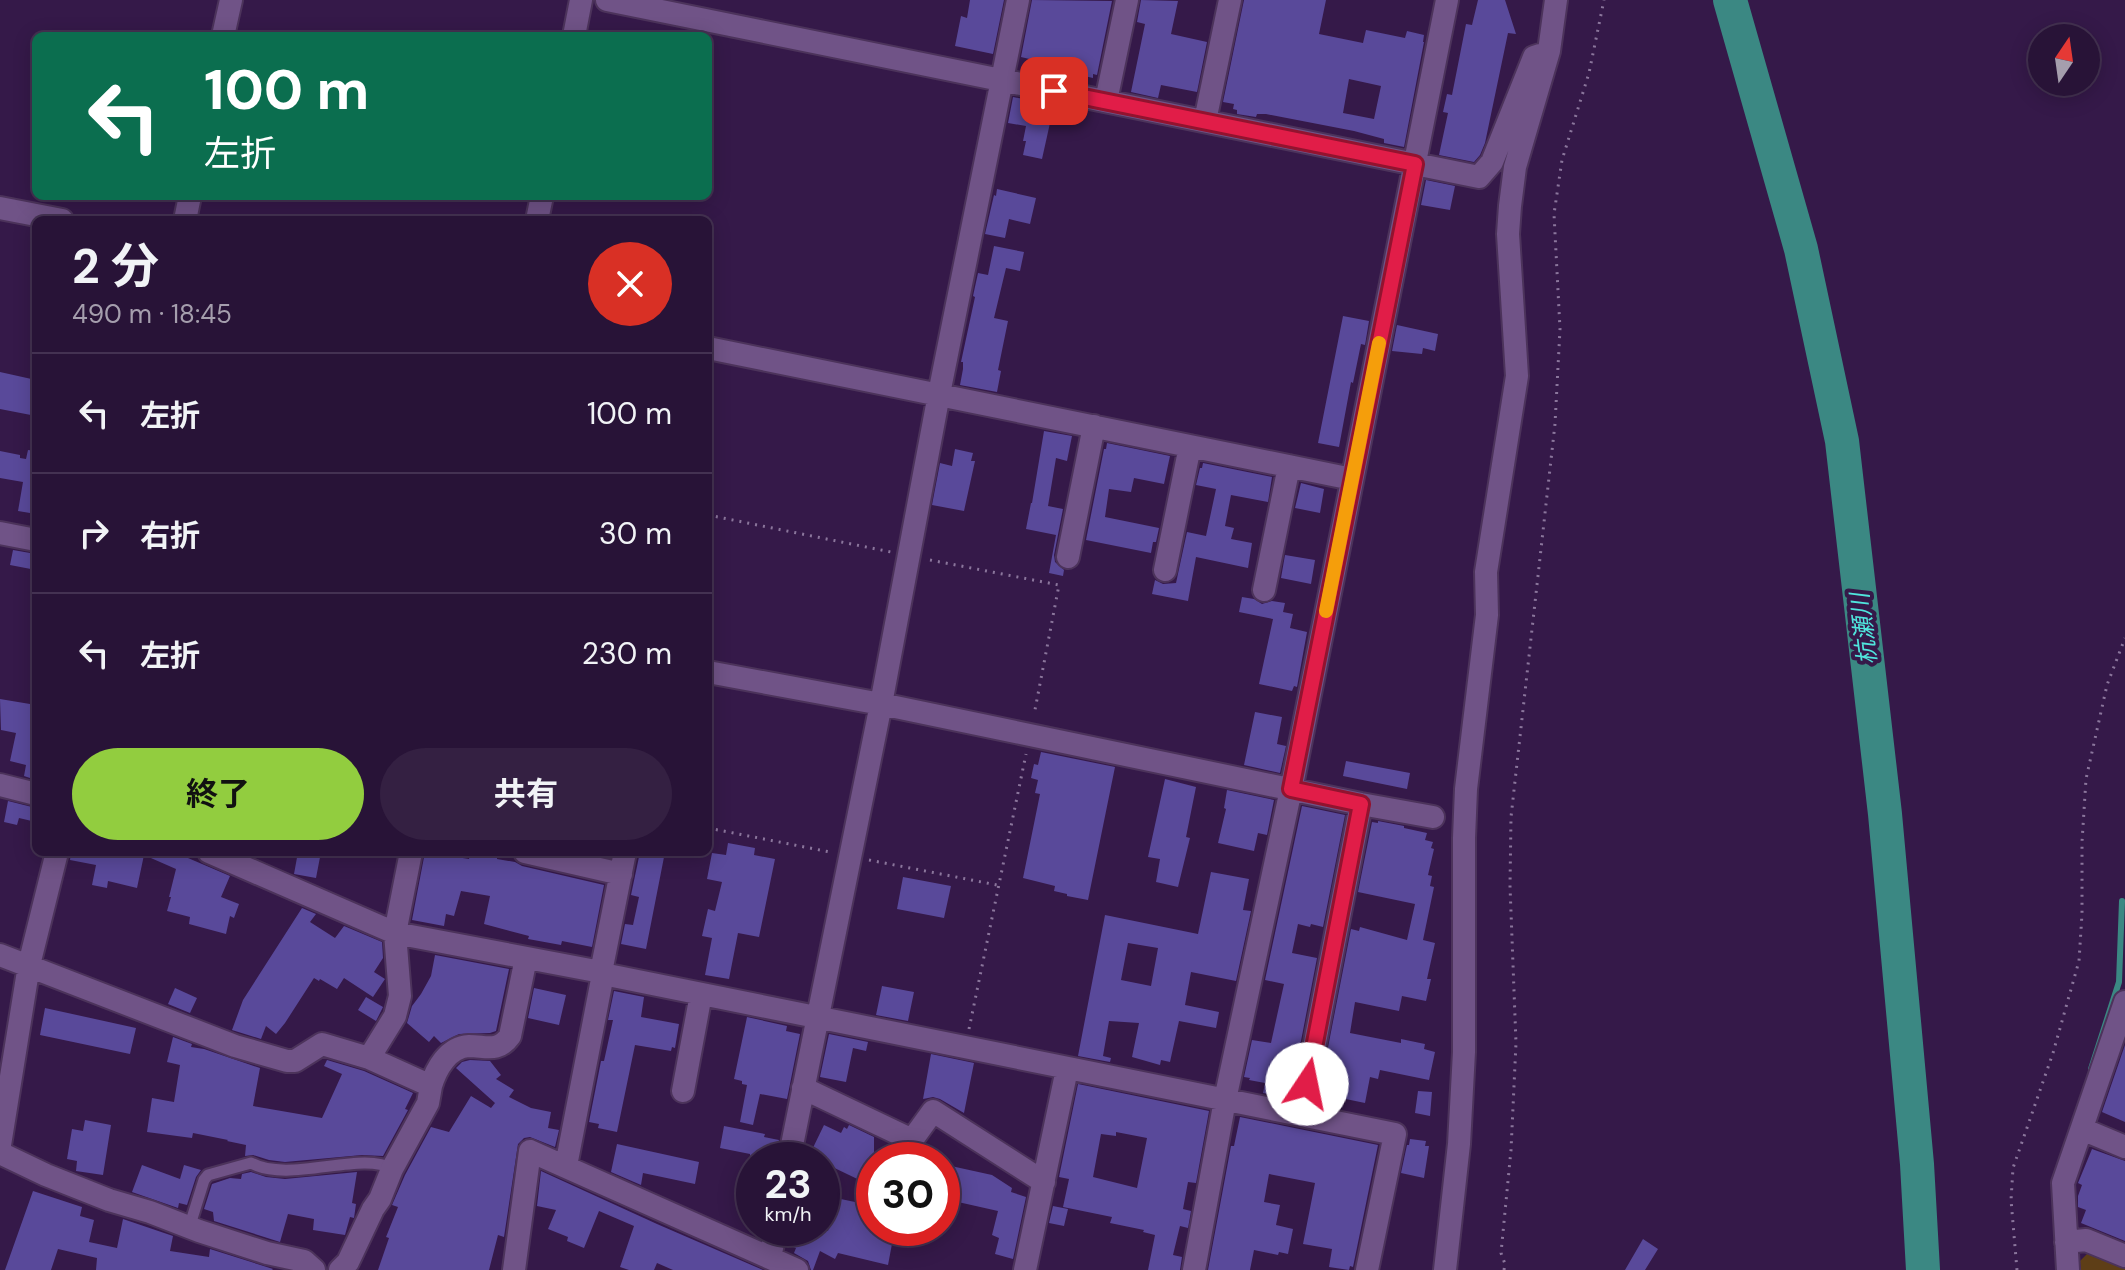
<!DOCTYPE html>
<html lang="ja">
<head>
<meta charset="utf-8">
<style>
  body { margin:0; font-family:"DM Sans","Noto Sans JP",sans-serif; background:#342042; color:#f1f3f6; height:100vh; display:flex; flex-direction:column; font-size:30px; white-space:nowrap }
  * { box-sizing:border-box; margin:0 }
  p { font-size:26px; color:#a59ead }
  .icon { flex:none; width:44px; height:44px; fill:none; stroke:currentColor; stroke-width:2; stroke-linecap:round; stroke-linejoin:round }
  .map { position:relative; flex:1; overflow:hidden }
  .sheet { position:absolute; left:32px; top:216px; width:680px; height:640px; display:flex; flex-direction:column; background:#281337; border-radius:12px; box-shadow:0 4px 20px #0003,0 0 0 2px #443252 }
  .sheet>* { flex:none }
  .hud { position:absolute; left:32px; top:32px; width:680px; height:168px; border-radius:12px; box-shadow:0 4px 20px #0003,0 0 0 2px #443252; background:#0b6e4f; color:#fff; overflow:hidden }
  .needle { width:52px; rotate:13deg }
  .fabs { position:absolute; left:2028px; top:24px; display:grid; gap:16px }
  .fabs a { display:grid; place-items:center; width:72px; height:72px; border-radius:50%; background:#281337; box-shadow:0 4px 20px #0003,0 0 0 2px #443252; font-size:40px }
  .speed { position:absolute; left:736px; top:1142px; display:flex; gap:16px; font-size:40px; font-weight:700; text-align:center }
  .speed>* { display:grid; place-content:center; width:104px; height:104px; border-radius:50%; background:#281337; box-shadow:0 4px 20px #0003,0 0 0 2px #443252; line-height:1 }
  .speed small { font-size:20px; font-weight:400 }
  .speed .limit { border:12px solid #d22; background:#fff; color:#111 }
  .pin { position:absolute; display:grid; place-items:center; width:68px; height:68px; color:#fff; margin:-34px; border-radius:16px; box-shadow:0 4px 12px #0006 }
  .me { position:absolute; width:88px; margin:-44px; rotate:11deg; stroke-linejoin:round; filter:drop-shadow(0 0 6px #0008) }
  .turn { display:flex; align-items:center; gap:28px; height:168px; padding:0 40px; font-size:36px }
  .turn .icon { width:104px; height:104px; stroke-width:2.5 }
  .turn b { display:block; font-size:56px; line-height:68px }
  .round { display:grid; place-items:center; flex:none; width:84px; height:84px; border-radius:42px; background:#342042 }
  .head { display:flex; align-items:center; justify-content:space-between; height:136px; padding:0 40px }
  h1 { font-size:48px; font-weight:700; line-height:60px }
  .cta { display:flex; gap:16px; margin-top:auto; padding:16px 40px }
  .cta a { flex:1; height:92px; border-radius:48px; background:#92cd3f; color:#111; font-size:32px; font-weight:700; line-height:92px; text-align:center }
  .cta a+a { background:#342042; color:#f1f3f6 }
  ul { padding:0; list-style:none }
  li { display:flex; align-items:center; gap:24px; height:120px; padding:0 40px; border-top:2px solid #443252 }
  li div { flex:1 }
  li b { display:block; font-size:30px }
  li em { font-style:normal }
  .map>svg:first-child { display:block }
  .green { fill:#5e3e17 }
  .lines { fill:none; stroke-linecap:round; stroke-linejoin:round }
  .stream { stroke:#3b8883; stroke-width:6 }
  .river { stroke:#3b8883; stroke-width:34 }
  .building { fill:#59499a; fill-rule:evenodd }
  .service-casing { stroke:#4c335b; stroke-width:15 }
  .minor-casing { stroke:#4c335b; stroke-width:26 }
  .path { stroke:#8b769c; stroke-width:3; stroke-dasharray:2 6; stroke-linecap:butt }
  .service { stroke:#705387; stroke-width:11 }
  .minor { stroke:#705387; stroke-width:22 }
  .route-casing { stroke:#92132f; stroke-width:20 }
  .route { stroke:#e11d48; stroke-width:14 }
  .slow { stroke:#f59e0b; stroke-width:14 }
  .labels { text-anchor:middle; stroke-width:8; stroke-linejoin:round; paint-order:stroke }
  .water-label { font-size:24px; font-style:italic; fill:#50e6dd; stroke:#351949 }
</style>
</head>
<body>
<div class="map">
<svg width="2125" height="1270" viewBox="0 0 2125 1270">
  <rect width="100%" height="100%" fill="#351949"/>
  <path class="green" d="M2091 1250 2125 1263V1270H2081L2080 1261Z"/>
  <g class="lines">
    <path class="stream" d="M2091 1069 2119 982 2122 901"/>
    <path class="river" d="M1730 0 1801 249 1842 441 1885 814 1917 1164 1923 1270"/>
  </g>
  <path class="building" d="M970 0H1004L993 54 955 46 961 16 967 18Z
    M1032 0 1112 1 1097 75 1093 74V78L1049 68 1050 64 1021 57Z
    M1141 0 1178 1 1171 34 1207 42 1197 92 1161 85 1158 98 1131 92 1145 24 1137 22Z
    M1244 0H1326L1319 34 1363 43 1366 30 1405 38 1407 31 1424 35 1423 42H1424L1404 147 1384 143V139L1354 131 1266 114H1257L1256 117 1237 114V110L1233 109 1234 104 1223 102ZM1349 79 1381 86 1374 119 1343 113Z
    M1478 0H1505L1516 34 1508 33 1485 143 1480 155 1474 162 1439 155 1448 113 1443 112 1447 94 1452 95 1466 24 1472 25Z
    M1013 97 1054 105 1042 159 1023 155 1026 141H1023L1026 126 1008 123Z
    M1426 180 1455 186 1450 210 1421 205Z
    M997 189 1036 198 1030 224 1009 219 1005 238 985 234 994 195 996 196Z
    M994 246 1024 252 1020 271 1006 268 994 318 1008 321 998 370 1001 371 997 392 960 385 963 369V362H961L975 297 973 296 978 273 988 275Z
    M1343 316 1369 321 1365 345 1361 344 1353 383 1351 382 1339 447 1318 443Z
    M1397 325 1438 334 1435 351 1423 348 1422 354 1392 351Z
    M0 372 36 380V416L0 409Z
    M1044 431 1072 436 1067 461 1056 458 1048 506 1063 509 1054 555 1055 562 1064 570 1063 576 1049 573 1056 535 1026 529 1031 503H1032Z
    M1107 443 1170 456 1164 484 1134 478 1131 492 1109 489 1105 517 1159 528 1156 542H1153L1151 553 1086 540 1104 449H1106Z
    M955 449 973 453 971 461H975L964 511 932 505 940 463 952 466Z
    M28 450 36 451V514L18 511 23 482 0 478V451L20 455V458L26 459Z
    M1203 463 1272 477 1268 502 1231 495 1225 526 1234 528 1231 539 1252 543 1248 568 1196 557 1188 601 1152 594 1155 580 1163 584 1176 583 1187 532 1206 536 1216 489 1196 485 1200 468H1202Z
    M1301 483 1324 489 1320 513 1295 508Z
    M13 550 36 554V570L10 565Z
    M1285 555 1315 560 1311 584 1281 578Z
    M1242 597 1254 599 1262 604 1272 601 1285 603 1283 612 1293 614 1290 628 1307 632 1297 687 1294 686 1292 691 1259 684 1273 619 1239 612Z
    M0 699 36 705V780L24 776 26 765 10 761 16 733 1 730Z
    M1255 712 1282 717 1277 744 1286 746 1280 773 1244 765Z
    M1041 752 1115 767 1088 900 1067 896V894L1054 891 1055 886 1023 878 1040 794 1035 793 1038 780 1031 778 1034 764 1038 765Z
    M1346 761 1410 773 1407 789 1343 776Z
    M1165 779 1196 787 1186 837 1190 838 1178 887 1156 882 1160 859 1148 857Z
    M1227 790 1274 800 1267 835 1258 833 1254 851 1218 843 1226 809 1224 808Z
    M8 801 36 808V822L19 818 17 825 4 822Z
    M1302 806 1345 815 1323 927 1311 924 1310 927 1298 924 1292 953 1317 958 1290 1098 1263 1093 1265 1083 1249 1080 1250 1078 1244 1077 1252 1040 1271 1043 1284 984 1265 980Z
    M1378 821 1404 826V828L1427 833 1425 840 1433 842 1431 848 1434 849 1428 875 1432 876 1430 886 1434 887 1423 940 1435 943 1427 979H1431L1426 1001 1402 996 1399 1011 1355 1002 1350 1033 1401 1043V1039L1425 1044 1424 1049 1435 1052 1429 1080 1380 1070 1378 1079 1370 1077 1365 1103 1336 1097 1334 1107 1317 1104 1351 929 1359 931 1360 927 1407 940 1415 904 1358 892 1372 822 1378 823Z
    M728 843 755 848 754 855 775 859 759 937 738 933 729 979 705 975 712 938 702 936 708 909 715 911 722 882 707 879 712 853 726 855Z
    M71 852H174L230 876 221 897 239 904 234 918 230 916 226 934 189 924 190 917 167 911 171 897H169L176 869 144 855 137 888 108 881 107 888 92 885 96 865 70 860Z
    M298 852H321L316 878 294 874Z
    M425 852 469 859 470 852H478L497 856V859L515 862 522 866 604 885 592 947 562 941 561 945 528 939 529 936 484 924 490 896 461 891 454 916 446 914 444 926 412 920Z
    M640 852H665L646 949 621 944 625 924 633 925 639 897 631 895Z
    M1211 872 1249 879 1243 910 1251 911 1236 981 1191 972 1185 1005 1219 1012 1216 1028 1179 1021 1170 1062 1161 1060 1160 1065 1132 1057 1139 1023 1109 1021 1103 1056 1111 1058 1110 1062 1078 1056 1105 915 1198 934ZM1128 943 1158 948 1151 986 1121 980Z
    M903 877 951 886 944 918 897 909Z
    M302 908 316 914 310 922 335 938 344 926 382 942 383 958 374 972 385 979 373 997 344 978 337 989 320 979 319 981 314 978 285 1023 276 1034 266 1026 261 1039 232 1030 243 1000Z
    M435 955 509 969 496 1031 490 1033 459 1034 441 1043 434 1036 429 1042 407 1023 412 1006 421 994 431 976Z
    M882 986 914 992 908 1021 876 1015Z
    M175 988 197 998 190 1013 168 1004Z
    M534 988 566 995 559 1025 528 1018Z
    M614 991 644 997 641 1017 679 1024 675 1048 672 1047 671 1051 635 1045 617 1132 598 1128 599 1124 589 1122 601 1061H604L613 1020H608Z
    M366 997 383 1007 376 1021 358 1010Z
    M45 1008 136 1028 130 1054 40 1035Z
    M747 1017 787 1026 786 1031 800 1034 787 1099 760 1094 753 1125 740 1122 747 1085 742 1084V1081L734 1079Z
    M829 1034 868 1042 866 1051 853 1048 846 1082 820 1077Z
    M173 1037 192 1044 191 1047 204 1049 260 1068 253 1106 322 1118 342 1074 324 1066 327 1060 364 1071 413 1093 405 1109 408 1110 383 1156 362 1155 285 1162 269 1160 253 1155 245 1156 246 1145 227 1141 228 1140 193 1133 192 1138 147 1132 152 1098 174 1102 180 1065 167 1062Z
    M2125 1045V1122L2102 1112Z
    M931 1054 974 1063 964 1113 940 1099 933 1097 923 1099Z
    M470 1060 490 1061 501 1075 496 1079 514 1090 509 1097 531 1108 551 1112 548 1128 559 1130 555 1147 530 1137 524 1138 518 1144 504 1237 498 1235 489 1270H378L389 1238 386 1237 398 1207 392 1205 405 1175 431 1127 449 1132 471 1096 491 1108 495 1103 456 1068 462 1062Z
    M1078 1084 1209 1111 1196 1183 1188 1182 1183 1209 1191 1211 1188 1228 1180 1226 1173 1255 1182 1257 1180 1270H1148L1155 1235 1143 1232 1144 1230 1110 1223 1112 1217 1063 1207 1069 1179 1059 1177ZM1116 1132 1147 1138 1137 1188 1093 1177 1101 1134 1116 1136Z
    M1418 1091 1432 1092 1430 1116 1415 1113Z
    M1240 1117 1378 1145 1353 1267 1350 1266 1349 1270 1329 1267 1332 1249 1303 1244 1315 1183 1269 1174 1264 1202 1280 1205 1276 1225 1293 1229 1288 1254 1279 1252 1278 1255 1254 1250 1250 1270H1208L1231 1146H1234Z
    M85 1120 111 1125 103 1175 76 1171 77 1161 67 1159 72 1129 83 1131Z
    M824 1125 841 1133 844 1127 847 1129 849 1125 874 1137V1187L822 1162V1160L809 1156Z
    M724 1126 765 1134 764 1137 779 1140 775 1160 750 1156V1154L720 1148Z
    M1410 1139 1426 1141 1425 1146H1429L1424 1178 1401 1173 1407 1145H1409Z
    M617 1144 699 1162 695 1184 643 1173 641 1185 611 1172Z
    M2092 1149 2125 1161V1241L2081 1223 2086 1210 2078 1207V1196L2082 1185 2078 1183Z
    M942 1164 992 1175 1012 1188 1011 1192 1026 1197 1013 1259 995 1254 999 1238 992 1235 998 1211 958 1202 959 1196 942 1193Z
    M142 1165 180 1179 184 1165 201 1170 196 1177 187 1205 179 1203 178 1208 132 1192Z
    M541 1171 657 1224 763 1270H673L657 1263 654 1270H629L620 1267 634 1226 599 1211 584 1248 567 1241 568 1237 548 1229 556 1210 537 1206Z
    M251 1172 266 1177 285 1179 357 1172 352 1203 356 1204 354 1218 350 1217 345 1235 313 1230 314 1219 288 1214 280 1242 214 1221 213 1212 204 1209 212 1184 230 1178 241 1179 242 1174Z
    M33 1191 82 1207 80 1216 94 1220 89 1242 117 1248 123 1219 173 1236 170 1251 209 1257 210 1249 273 1269 272 1270H96L97 1258 58 1249 51 1270H5Z
    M836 1198 874 1206V1228H895L888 1265 838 1253 835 1259 820 1251 813 1270H811L808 1261 794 1253 796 1248 790 1246 793 1241 788 1239 790 1228H823L828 1231Z
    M1053 1206 1068 1209 1064 1226 1049 1223Z
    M1643 1239 1658 1249 1645 1270H1625Z"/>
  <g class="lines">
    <defs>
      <path id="service" d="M189 1228 204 1180 208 1175 251 1163C289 1184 363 1150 392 1169"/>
      <path id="minor" d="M607 0 1479 177 1492 162 1534 57 1540 55
        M223 36 231 0
        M574 36 581 0
        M1106 101 1127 0
        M1205 121 1230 0
        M0 208 62 220
        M185 220 190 196
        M537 220 542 196
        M708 348 1352 479
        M0 533 36 540
        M1068 557 1094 426
        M1165 570 1190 446
        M1264 590 1289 466
        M708 672 881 704 1361 804 1433 817
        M0 785 36 794
        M209 852 395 933 601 972
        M525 852 621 874
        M0 955 235 1046 287 1061H295L322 1044 369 1058 431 1086 428 1103 392 1169 380 1199 373 1209 348 1262 340 1270
        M603 974 1395 1134 1367 1270
        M369 1058 395 1016 400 996 395 933 411 852
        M431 1086C436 1069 448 1047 469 1046 486 1046 498 1053 510 1036L526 958
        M803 1088 912 1140 933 1111 1044 1182
        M683 1091 701 994
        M1301 1115 1361 804
        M2082 1129 2125 1147
        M0 1145 29 965 57 852
        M0 1153 46 1175 109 1200 150 1212 199 1231 267 1253 304 1261 314 1270
        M789 1160 881 704 939 394 1018 0
        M566 1166 603 974 601 972 625 852
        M2066 1242 2086 1240 2125 1256
        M770 1258 776 1228
        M514 1270 530 1151 797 1270
        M1025 1270 1067 1069
        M1194 1270 1225 1100 1294 775 1447 0
        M1445 1270 1459 1144 1464 1052V838L1466 789 1487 615 1486 572 1517 376 1508 234 1510 206 1515 167 1549 51 1556 0
        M2068 1270 2063 1183 2125 1002"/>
    </defs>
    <use href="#service" class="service-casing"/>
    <use href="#minor" class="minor-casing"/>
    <path class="path" d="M708 515 891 552
      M930 560 1059 585 1034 715
      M708 828 830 852
      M869 860 997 885
      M969 1029 1026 754
      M1504 1270 1505 1264 1501 1253 1511 1150 1516 1043 1510 886 1511 817 1555 424 1560 329 1554 214 1562 160 1589 73 1604 0
      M2017 1270 2011 1200 2013 1168 2053 1053 2079 961 2082 914V842L2086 779 2107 685 2125 638"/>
    <use href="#service" class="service"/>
    <use href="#minor" class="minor"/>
  </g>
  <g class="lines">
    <defs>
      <path id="route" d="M1054 91 1415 164 1291 789 1361 804 1307 1084"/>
    </defs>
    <use href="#route" class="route-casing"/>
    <use href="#route" class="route"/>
    <path class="slow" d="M1326 611 1379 343"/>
  </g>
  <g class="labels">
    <g class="water-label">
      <text transform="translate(1864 629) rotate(-97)" y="8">杭瀬川</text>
    </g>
  </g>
</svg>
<div class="fabs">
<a><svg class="needle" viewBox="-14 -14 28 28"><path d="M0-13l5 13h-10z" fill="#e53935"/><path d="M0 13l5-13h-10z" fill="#a59ead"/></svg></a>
</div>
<div class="speed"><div>23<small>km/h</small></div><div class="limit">30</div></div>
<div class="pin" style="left:1054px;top:91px;background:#d93025"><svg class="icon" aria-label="arrive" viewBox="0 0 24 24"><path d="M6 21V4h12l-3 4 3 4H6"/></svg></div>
<svg class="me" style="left:1307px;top:1084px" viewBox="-20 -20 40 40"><circle r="19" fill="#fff"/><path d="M0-13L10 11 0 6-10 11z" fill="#e11d48"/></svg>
<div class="hud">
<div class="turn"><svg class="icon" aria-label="left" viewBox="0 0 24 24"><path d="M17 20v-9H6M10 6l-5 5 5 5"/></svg><div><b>100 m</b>左折</div></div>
</div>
<section class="sheet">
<div class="head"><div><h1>2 分</h1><p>490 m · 18:45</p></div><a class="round" style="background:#d93025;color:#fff"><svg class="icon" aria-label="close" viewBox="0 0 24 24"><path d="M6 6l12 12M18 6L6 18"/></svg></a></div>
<ul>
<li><svg class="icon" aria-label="left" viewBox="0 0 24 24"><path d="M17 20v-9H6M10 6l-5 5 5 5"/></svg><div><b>左折</b></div><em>100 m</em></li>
<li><svg class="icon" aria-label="right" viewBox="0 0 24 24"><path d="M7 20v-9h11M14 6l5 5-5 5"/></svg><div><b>右折</b></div><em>30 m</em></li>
<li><svg class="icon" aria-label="left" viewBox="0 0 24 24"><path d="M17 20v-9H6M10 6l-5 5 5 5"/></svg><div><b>左折</b></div><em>230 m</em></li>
</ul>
<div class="cta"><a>終了</a><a>共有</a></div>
</section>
</div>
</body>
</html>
